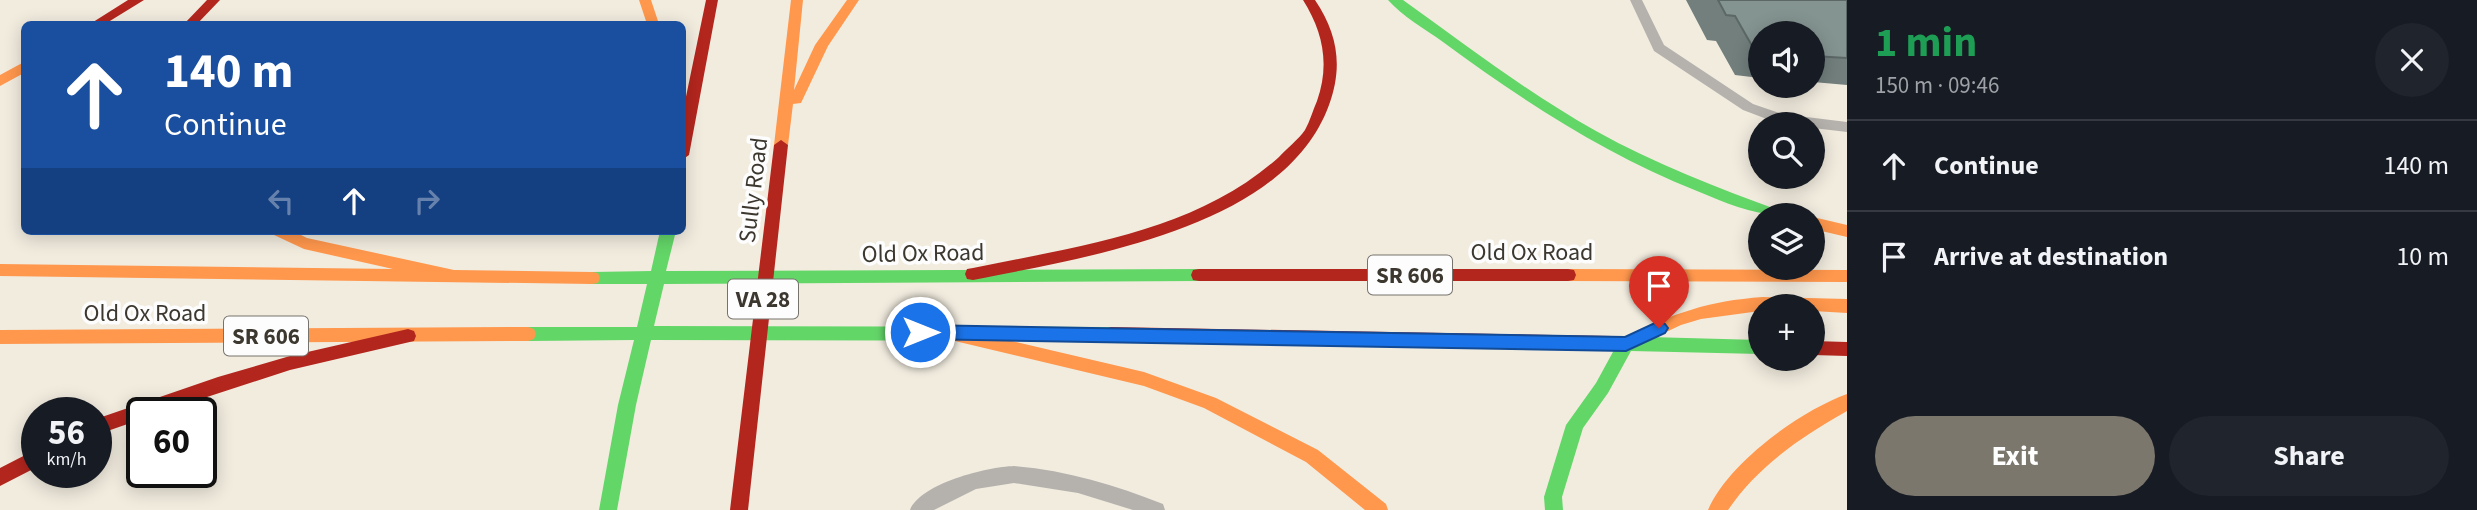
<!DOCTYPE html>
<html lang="en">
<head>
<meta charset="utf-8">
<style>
  body { margin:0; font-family:"Source Sans 3",sans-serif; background:#20242c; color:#f1f3f6; height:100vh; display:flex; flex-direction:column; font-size:26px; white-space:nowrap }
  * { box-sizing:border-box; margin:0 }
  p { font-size:23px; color:#9ea1a6 }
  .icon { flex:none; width:38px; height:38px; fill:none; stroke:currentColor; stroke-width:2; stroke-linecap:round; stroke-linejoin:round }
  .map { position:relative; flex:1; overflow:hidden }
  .details { display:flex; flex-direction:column; background:#171b24; width:630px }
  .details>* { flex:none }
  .top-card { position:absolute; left:21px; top:21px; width:665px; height:214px; border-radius:10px; box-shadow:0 4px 18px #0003; background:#1a4fa0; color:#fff; overflow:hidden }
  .fabs { position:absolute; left:1748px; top:21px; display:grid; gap:14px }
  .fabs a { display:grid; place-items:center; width:77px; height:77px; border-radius:50%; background:#171b24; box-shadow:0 4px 18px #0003; font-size:35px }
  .speed { position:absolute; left:21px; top:397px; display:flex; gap:14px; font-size:35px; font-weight:700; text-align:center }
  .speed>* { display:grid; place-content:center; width:91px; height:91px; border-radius:50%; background:#171b24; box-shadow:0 4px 18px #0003; line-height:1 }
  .speed small { font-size:18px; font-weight:400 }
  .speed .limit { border:4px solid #111; border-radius:10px; background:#fff; color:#111 }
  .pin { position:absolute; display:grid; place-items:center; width:60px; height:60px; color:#fff; margin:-72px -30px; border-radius:50% 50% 50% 0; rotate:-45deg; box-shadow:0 0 7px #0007 }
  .pin .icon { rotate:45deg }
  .me { position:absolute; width:77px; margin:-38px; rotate:90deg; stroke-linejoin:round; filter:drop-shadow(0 0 5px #0008) }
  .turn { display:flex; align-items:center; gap:24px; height:147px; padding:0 28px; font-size:32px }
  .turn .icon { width:91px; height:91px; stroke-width:2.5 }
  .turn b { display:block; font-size:49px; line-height:60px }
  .lanes { display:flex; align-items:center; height:66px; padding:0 28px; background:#0003; justify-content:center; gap:35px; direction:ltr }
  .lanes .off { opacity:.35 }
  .round { display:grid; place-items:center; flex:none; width:74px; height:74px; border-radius:37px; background:#20242c }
  .summary { display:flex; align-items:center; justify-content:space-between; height:119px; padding:0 28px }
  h1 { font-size:42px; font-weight:700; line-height:52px; color:#1e9e55 }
  .action { display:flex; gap:14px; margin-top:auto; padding:14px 28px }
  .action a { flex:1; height:80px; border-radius:42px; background:#7c776d; color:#fff; font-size:28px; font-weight:700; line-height:80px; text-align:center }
  .action a+a { background:#20242c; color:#f1f3f6 }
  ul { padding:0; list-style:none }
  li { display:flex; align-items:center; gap:21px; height:91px; padding:0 28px; border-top:2px solid #363941 }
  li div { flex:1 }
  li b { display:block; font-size:26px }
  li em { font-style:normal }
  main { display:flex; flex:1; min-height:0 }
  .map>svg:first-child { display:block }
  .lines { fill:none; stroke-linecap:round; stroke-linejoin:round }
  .lane { fill:#b5b2ae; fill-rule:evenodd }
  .fast { fill:#63d668; fill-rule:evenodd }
  .slow { fill:#ff974d; fill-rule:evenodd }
  .jam { fill:#b3261e; fill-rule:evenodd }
  .wall { fill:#727f7d }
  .building { fill:#849491; stroke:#5c6866; stroke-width:2 }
  .route { fill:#1a73e8; stroke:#114b97; stroke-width:2 }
  .labels { text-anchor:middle; stroke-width:7; stroke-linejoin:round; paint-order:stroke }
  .shield { fill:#fdfdfd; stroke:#76736d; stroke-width:2 }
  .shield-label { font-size:23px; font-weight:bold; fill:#3c382f }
  .street-label { font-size:24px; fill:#3c382f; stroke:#fdfdfd }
</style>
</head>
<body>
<main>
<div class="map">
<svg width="1847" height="510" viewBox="0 0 1847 510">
  <rect width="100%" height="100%" fill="#f2ecdf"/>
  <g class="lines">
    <path class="lane" d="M1630 0H1642L1664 45 1753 104 1782 114 1847 122V132L1813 128V124H1780L1743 110 1654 51Z
      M1014 466C1066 470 1115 485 1163 504L1165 510H1133L1078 493 1014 483 976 489 934 510H910C921 483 987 467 1014 466Z"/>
    <path class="fast" d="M1388 0H1403C1466 45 1528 93 1596 131 1655 164 1718 188 1781 211L1783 215C1752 215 1726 203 1697 191 1604 154 1523 101 1443 42 1425 29 1402 16 1388 0Z
      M660 231H676L666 271 1199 269 1205 270 1207 275 1205 280 1199 281 664 284 654 326 1111 327 1117 329 1119 334 1117 339 1111 341 651 340 636 405 617 510H599L618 405 634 340 528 341 522 339 520 334 522 329 528 327H637L647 284H592L586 283 584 278 586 273 592 272 651 271Z
      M1612 336 1760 340V354L1631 351 1608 393 1583 428 1562 497 1563 510H1545L1544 497 1566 425 1596 383 1614 350 1606 348 1604 343 1606 338Z"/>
    <path class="slow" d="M639 0H651L659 24H647Z
      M791 0H803L794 90 815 45 847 0H859L828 46 801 103 793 104 788 145 781 150 774 145Z
      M24 62V73L0 86V75Z
      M1813 217 1847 225V237L1813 229Z
      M271 231H293L307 238 454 270 592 272 598 273 600 278 598 283 592 284 0 276V264L393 269 304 249 274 235Z
      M1568 269 1847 270V282L1568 281 1562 280 1560 275 1562 270Z
      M1763 297 1847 299V313L1813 311V306H1760V311L1701 319 1681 325 1632 348 1626 346 1624 341 1626 336C1676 313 1707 301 1763 297Z
      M944 325 1144 372 1216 398 1318 450 1386 504 1388 510H1365L1306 462 1204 408 1144 386 938 337 936 332 938 327Z
      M528 327 534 329 536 334 534 339 528 341 0 344V330Z
      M1847 394V411C1801 437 1758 466 1728 510H1708C1728 463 1800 411 1847 394Z"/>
    <path class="jam" d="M128 0H144L105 24H90Z
      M207 0H220L197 24H184Z
      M706 0H718L689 155 682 160V116Z
      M1303 0H1315C1338 34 1343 67 1329 105 1284 229 1086 257 973 280L967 279 965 274 967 269 973 268C1078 246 1196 232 1279 157 1287 148 1298 140 1305 130 1310 121 1313 110 1317 101 1330 64 1323 32 1303 0Z
      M781 140 788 145 748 510H730L774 145Z
      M1199 269H1568L1574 270 1576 275 1574 280 1568 281H1199L1193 280 1191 275 1193 270Z
      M1111 327 1612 336 1618 338 1620 343 1618 348 1612 350 1111 341 1105 339 1103 334 1105 329Z
      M408 329 414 331 416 336 414 341 290 370 158 413H142V419L96 435V419L218 377 290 356Z
      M1813 341 1847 342V356L1813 355Z
      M37 449V467L0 486V468Z"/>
  </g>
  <path class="wall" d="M1686 0H1847V85L1813 82V33H1760V78L1735 75 1716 41 1707 40Z"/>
  <path class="building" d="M1718 0H1847V58L1813 56V33H1760V51H1755L1735 16 1726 15Z"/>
  <path class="route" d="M1659 321 1665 324 1668 328 1665 333 1626 351 920 339 914 337 912 332 914 327 920 325 1625 337Z"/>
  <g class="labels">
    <g class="shield">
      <rect x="1368" y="255.5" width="84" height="39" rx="5"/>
      <rect x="728" y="279.5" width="70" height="39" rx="5"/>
      <rect x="224" y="316.5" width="84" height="39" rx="5"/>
    </g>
    <g class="shield-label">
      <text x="1410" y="283">SR 606</text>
      <text x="763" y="307">VA 28</text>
      <text x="266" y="344">SR 606</text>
    </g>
    <g class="street-label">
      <text transform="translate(753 190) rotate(-83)" y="8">Sully Road</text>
      <text x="1532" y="260">Old Ox Road</text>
      <text transform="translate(923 253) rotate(-1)" y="8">Old Ox Road</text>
      <text x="145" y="321">Old Ox Road</text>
    </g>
  </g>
</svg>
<div class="fabs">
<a><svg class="icon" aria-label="sound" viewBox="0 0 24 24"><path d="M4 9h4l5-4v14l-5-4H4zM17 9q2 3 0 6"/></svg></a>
<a><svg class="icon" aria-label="search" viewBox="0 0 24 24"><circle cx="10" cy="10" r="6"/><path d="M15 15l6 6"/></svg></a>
<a><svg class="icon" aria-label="layers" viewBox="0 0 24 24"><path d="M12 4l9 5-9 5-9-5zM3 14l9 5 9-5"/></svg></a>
<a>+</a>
</div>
<div class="speed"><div>56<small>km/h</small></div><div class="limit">60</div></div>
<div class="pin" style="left:1659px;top:328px;background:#d93025"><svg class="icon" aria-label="arrive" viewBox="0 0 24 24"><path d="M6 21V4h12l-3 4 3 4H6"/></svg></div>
<svg class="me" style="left:920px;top:332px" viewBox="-20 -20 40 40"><circle r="17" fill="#1a73e8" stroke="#fff" stroke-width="3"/><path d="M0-11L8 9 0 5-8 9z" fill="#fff"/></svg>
<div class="top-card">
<div class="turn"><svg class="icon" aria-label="ahead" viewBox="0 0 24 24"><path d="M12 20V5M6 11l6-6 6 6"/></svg><div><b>140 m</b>Continue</div></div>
<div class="lanes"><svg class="icon off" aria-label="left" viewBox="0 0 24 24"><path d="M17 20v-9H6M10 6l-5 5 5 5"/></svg><svg class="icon" aria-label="ahead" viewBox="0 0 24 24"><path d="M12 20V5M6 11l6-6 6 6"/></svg><svg class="icon off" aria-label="right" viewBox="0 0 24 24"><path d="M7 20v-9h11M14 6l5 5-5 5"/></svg></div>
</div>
</div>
<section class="details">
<div class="summary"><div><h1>1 min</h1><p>150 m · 09:46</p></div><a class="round"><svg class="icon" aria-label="close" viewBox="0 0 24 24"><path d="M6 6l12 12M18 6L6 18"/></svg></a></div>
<ul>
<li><svg class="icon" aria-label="ahead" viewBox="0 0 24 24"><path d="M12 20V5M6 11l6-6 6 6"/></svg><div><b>Continue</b></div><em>140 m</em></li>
<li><svg class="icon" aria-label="arrive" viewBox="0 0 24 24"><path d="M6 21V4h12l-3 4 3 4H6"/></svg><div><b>Arrive at destination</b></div><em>10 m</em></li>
</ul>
<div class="action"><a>Exit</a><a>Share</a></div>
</section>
</main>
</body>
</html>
